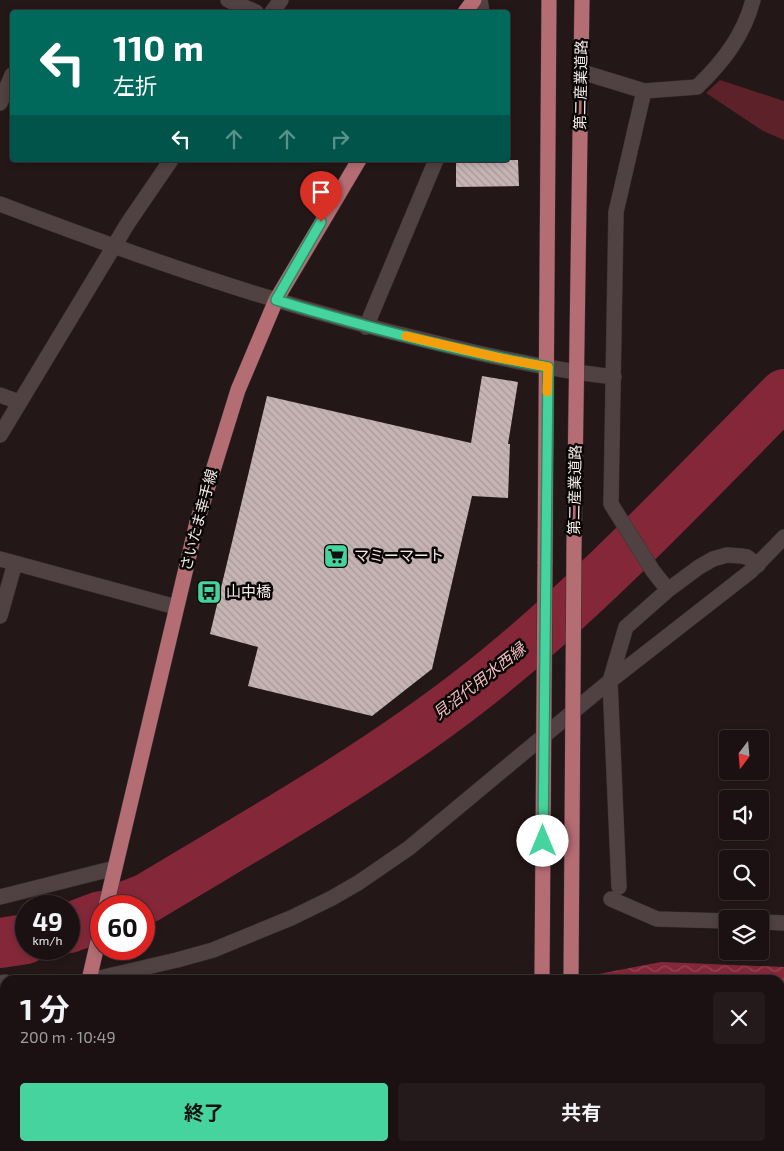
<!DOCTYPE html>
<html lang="ja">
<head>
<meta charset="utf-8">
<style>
  body { margin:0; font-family:"Exo 2","Noto Sans JP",sans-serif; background:#241a1b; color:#f1f3f6; height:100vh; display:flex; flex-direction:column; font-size:19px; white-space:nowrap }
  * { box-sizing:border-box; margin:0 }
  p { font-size:16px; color:#a09d9f }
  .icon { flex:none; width:28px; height:28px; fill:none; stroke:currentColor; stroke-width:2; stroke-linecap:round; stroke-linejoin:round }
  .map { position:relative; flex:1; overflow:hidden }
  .sheet { position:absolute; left:0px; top:975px; width:785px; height:176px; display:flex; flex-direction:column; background:#1b1112; border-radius:15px 15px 0 0; box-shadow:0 2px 8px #0003,0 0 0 1px #393132 }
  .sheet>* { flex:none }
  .hud { position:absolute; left:10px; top:10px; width:500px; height:152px; border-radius:5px; box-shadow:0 2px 8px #0003,0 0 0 1px #393132; background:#00695c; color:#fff; overflow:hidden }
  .needle { width:32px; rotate:196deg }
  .fabs { position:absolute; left:719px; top:730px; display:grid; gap:10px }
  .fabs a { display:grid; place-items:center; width:50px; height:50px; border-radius:5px; background:#1b1112; box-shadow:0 2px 8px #0003,0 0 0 1px #393132; font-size:25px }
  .speed { position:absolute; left:15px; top:895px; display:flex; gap:10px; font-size:25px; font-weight:700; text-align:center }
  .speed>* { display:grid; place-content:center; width:65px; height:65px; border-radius:50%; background:#1b1112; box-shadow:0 2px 8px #0003,0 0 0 1px #393132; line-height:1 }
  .speed small { font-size:12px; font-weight:400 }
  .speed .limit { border:8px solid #d22; background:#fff; color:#111 }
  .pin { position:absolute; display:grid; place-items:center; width:42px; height:42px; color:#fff; margin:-51px -21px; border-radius:50% 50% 50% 0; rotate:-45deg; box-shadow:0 0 5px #0007 }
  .pin .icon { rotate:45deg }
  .me { position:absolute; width:55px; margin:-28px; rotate:0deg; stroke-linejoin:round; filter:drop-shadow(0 0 4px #0008) }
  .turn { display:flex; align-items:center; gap:18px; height:105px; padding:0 20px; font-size:22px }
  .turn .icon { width:65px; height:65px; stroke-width:2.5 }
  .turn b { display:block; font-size:35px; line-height:42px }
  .lanes { display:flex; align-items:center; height:48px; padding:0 20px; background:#0003; justify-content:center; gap:25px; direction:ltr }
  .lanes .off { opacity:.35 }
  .round { display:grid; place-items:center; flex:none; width:52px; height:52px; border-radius:5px; background:#241a1b }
  .summary { display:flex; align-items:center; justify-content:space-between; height:85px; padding:0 20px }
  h1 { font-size:30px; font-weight:700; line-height:38px }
  .primary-button { display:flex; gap:10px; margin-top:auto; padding:10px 20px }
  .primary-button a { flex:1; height:58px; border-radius:5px; background:#46d49e; color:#111; font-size:20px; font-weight:700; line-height:58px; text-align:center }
  .primary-button a+a { background:#241a1b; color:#f1f3f6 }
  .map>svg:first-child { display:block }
  .green { fill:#5d212a }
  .water { fill:url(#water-waves) }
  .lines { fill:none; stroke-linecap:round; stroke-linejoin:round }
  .river { stroke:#842839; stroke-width:50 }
  .building { fill:url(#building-back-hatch) }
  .minor-casing { stroke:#3a3232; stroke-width:16 }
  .major-casing { stroke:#3a3232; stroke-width:16 }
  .minor { stroke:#504142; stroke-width:15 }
  .major { stroke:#b56d74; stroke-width:15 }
  .major-bridge-casing { stroke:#3a3232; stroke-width:16; stroke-linecap:butt }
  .major-bridge { stroke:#b56d74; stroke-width:15 }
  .route-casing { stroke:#2e8a67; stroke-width:12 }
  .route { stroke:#46d49e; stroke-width:9 }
  .slow { stroke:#f59e0b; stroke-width:9 }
  .labels { text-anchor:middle; stroke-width:5; stroke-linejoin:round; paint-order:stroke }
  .street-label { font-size:15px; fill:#f2e9e9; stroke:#090505 }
  .poi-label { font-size:15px; fill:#f2e9e9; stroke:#090505; text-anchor:start }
  .water-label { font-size:16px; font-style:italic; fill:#f2bcc0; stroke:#090505 }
</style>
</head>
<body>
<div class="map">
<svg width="784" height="1151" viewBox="0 0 784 1151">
  <defs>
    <pattern id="water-waves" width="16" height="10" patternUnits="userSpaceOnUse" patternTransform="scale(1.25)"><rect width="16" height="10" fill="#842839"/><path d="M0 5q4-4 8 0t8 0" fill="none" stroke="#964756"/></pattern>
    <pattern id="building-back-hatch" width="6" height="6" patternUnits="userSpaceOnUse" patternTransform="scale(1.25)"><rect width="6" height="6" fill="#c6b4b5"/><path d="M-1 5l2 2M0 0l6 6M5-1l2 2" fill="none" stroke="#a79899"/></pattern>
  </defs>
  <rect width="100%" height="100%" fill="#241718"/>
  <path class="green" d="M720 80 784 101V140L763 131 706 93Z"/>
  <path class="water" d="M661 962 784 967V1098H780V980H567Z
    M5 1069V1146H167L162 1149 164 1151H145L139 1149 136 1151H0V1070Z
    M181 1146H330L303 1151H178L182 1150Z"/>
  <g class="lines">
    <path class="river" d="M126 906 147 898C258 831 372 768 474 688 586 600 684 495 784 394
      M69 928 101 916
      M0 943 26 939"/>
  </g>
  <path class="building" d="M456 160H518L519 186 456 187Z
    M482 376 518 382 508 444H510L508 498 472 496 432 669 372 716 248 686 258 647 210 634 267 396 471 443Z"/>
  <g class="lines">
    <defs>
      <path id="minor" d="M228 0 256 12
        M480 0 482 12
        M272 12 281 0
        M582 72 644 91
        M0 103 12 75
        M0 204C142 258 285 308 432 342 492 357 552 370 614 377
        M366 327 436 160
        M0 395 19 402
        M0 435 128 223 171 160
        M0 559 176 607
        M668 590 653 571 611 504 616 212 644 91 697 87C723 62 744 35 753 0
        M0 616 15 563
        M619 887 610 681 626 627 668 590 699 567 713 559 727 555 741 556 747 557 758 565
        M0 897 115 868
        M611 899 657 919 728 921
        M760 922 784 923
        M91 980 177 960 213 950 291 918 332 898 358 883 409 848 610 681 751 571 784 537
        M0 983 5 982"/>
      <path id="major" d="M465 12 474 0
        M574 545 582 0
        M545 563 549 0
        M106 906 197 522 238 390 276 300 359 160
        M89 980 101 928
        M49 1151 50 1146
        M541 1151V1146
        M570 1151 571 1146"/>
    </defs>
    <use href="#minor" class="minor-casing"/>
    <use href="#major" class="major-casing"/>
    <use href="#minor" class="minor"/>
    <use href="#major" class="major"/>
    <defs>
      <path id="major-bridge" d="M542 980 545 563
        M571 980 574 545"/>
    </defs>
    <use href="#major-bridge" class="major-bridge-casing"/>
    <use href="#major-bridge" class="major-bridge"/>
  </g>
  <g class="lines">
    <defs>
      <path id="route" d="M321 222 276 300C365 327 456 351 548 367L543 841"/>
    </defs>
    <use href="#route" class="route-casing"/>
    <use href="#route" class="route"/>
    <path class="slow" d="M406 336 500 358 548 367 547 392"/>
  </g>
  <defs>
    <symbol id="supermarket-square" viewBox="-11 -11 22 22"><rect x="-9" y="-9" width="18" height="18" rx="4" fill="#46d49e" stroke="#090505"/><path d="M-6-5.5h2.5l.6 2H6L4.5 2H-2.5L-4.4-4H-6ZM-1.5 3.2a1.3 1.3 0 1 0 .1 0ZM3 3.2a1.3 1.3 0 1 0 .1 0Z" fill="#111"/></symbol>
    <symbol id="bus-square" viewBox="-11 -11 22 22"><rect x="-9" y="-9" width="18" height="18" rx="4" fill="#46d49e" stroke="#090505"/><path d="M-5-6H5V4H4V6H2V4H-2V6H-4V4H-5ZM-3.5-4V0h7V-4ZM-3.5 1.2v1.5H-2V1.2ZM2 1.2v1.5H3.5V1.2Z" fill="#111"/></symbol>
  </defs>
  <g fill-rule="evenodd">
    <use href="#supermarket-square" x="322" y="542" width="28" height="28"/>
    <use href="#bus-square" x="195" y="578" width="28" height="28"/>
  </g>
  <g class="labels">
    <g class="street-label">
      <text transform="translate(581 85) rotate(-89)" y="5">第二産業道路</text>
      <text transform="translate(575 490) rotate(-89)" y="5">第二産業道路</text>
      <text transform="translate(199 520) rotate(-75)" y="5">さいたま幸手線</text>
    </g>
    <g class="poi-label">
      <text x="354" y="561">マミーマート</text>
      <text x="226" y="597">山中橋</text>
    </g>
    <g class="water-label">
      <text transform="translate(479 681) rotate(-38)" y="6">見沼代用水西縁</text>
    </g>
  </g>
</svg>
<div class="fabs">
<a><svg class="needle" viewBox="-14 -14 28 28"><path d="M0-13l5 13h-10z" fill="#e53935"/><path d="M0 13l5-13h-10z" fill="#a09d9f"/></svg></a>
<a><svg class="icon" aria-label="sound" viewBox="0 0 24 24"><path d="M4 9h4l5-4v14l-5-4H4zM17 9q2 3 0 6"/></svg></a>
<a><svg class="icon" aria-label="search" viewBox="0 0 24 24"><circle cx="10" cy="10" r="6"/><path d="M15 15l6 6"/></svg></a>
<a><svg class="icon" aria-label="layers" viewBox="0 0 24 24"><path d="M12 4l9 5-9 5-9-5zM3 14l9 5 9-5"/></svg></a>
</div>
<div class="speed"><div>49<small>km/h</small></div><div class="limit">60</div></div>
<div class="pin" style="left:321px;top:222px;background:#d93025"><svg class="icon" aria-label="arrive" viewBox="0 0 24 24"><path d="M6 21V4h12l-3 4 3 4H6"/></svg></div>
<svg class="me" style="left:543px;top:841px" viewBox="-20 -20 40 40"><circle r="19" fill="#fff"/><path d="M0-13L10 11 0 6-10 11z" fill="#46d49e"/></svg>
<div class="hud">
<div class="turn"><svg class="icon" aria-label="left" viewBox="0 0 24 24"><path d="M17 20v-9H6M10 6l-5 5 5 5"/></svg><div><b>110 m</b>左折</div></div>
<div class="lanes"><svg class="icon" aria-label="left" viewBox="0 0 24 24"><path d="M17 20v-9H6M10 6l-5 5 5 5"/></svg><svg class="icon off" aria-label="ahead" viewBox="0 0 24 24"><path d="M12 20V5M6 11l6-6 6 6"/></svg><svg class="icon off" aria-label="ahead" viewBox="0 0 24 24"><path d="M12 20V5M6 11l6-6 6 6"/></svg><svg class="icon off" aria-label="right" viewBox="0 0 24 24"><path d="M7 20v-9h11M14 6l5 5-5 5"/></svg></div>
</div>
<section class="sheet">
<div class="summary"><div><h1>1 分</h1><p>200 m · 10:49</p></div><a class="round"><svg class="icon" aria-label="close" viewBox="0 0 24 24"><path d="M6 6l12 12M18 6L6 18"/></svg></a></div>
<div class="primary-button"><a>終了</a><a>共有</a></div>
</section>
</div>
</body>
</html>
